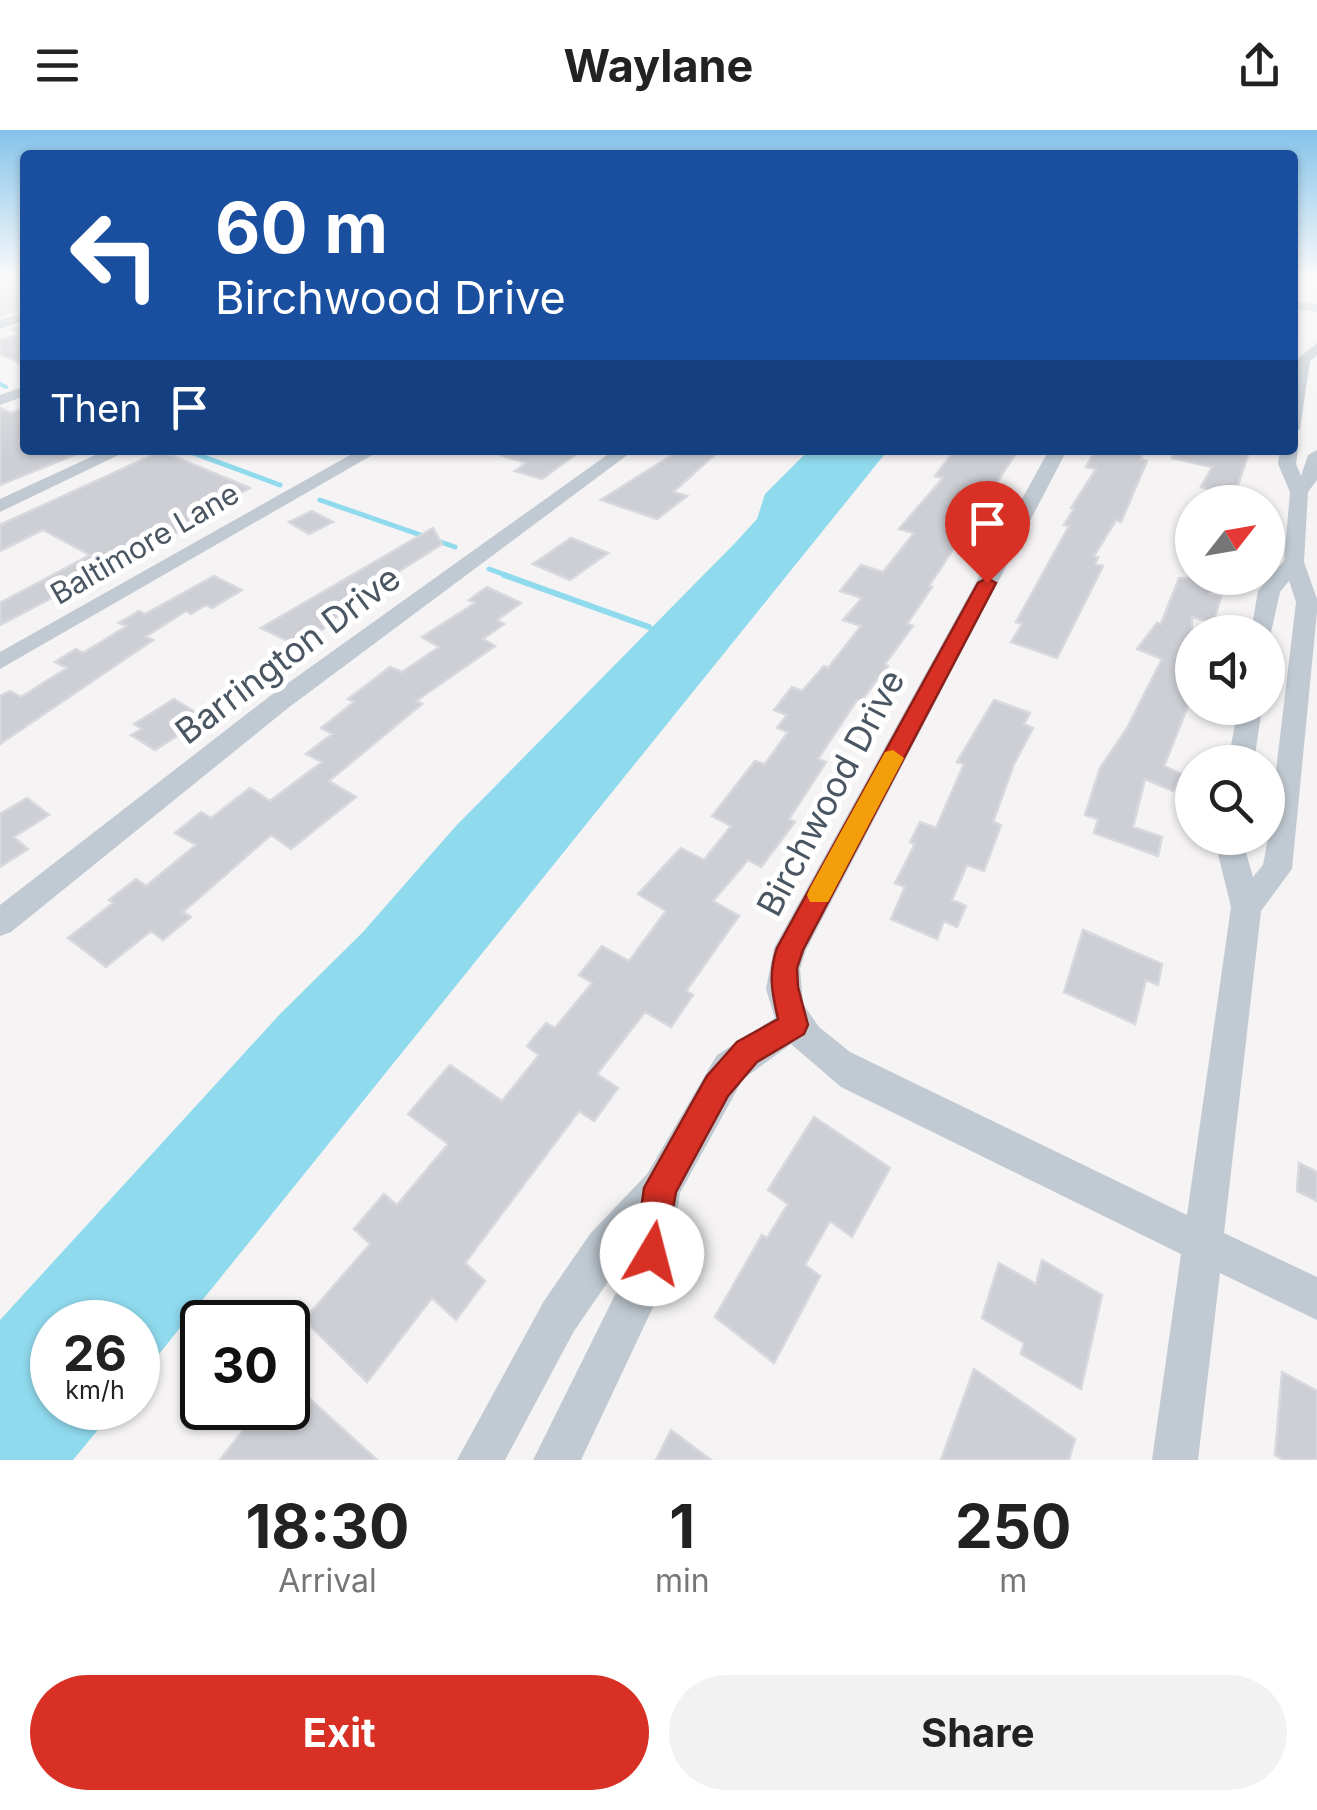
<!DOCTYPE html>
<html lang="en">
<head>
<meta charset="utf-8">
<style>
  body { margin:0; font-family:Inter,sans-serif; background:#f2f2f2; color:#222; height:100vh; display:flex; flex-direction:column; font-size:38px; white-space:nowrap }
  * { box-sizing:border-box; margin:0 }
  p { font-size:32px; color:#767676 }
  .icon { flex:none; width:55px; height:55px; fill:none; stroke:currentColor; stroke-width:2; stroke-linecap:round; stroke-linejoin:round }
  .map { position:relative; height:1330px; overflow:hidden }
  .side { display:flex; flex-direction:column; background:#fff; flex:1 }
  .side>* { flex:none }
  .top-card { position:absolute; left:20px; top:20px; width:1278px; height:305px; border-radius:10px; box-shadow:0 2px 8px #0004; background:#1a4fa0; color:#fff; overflow:hidden }
  .needle { width:65px; rotate:59deg }
  .buttons { position:absolute; left:1175px; top:355px; display:grid; gap:20px }
  .buttons a { display:grid; place-items:center; width:110px; height:110px; border-radius:50%; background:#fff; box-shadow:0 2px 8px #0004; font-size:50px }
  .speed { position:absolute; left:30px; top:1170px; display:flex; gap:20px; font-size:50px; font-weight:700; text-align:center }
  .speed>* { display:grid; place-content:center; width:130px; height:130px; border-radius:50%; background:#fff; box-shadow:0 2px 8px #0004; line-height:1 }
  .speed small { font-size:25px; font-weight:400 }
  .speed .limit { border:5px solid #111; border-radius:15px; background:#fff; color:#111 }
  .pin { position:absolute; display:grid; place-items:center; width:85px; height:85px; color:#fff; margin:-102px -42px; border-radius:50% 50% 50% 0; rotate:-45deg; box-shadow:0 0 10px #0007 }
  .pin .icon { rotate:45deg }
  .me { position:absolute; width:110px; margin:-55px; rotate:8deg; stroke-linejoin:round; filter:drop-shadow(0 0 8px #0008) }
  .turn { display:flex; align-items:center; gap:35px; height:210px; padding:0 30px; font-size:45px }
  .turn .icon { width:130px; height:130px; stroke-width:2.5 }
  .turn b { display:block; font-size:70px; line-height:85px }
  .then { display:flex; align-items:center; height:95px; padding:0 30px; background:#0003; gap:20px; font-size:38px }
  .eta { display:flex; justify-content:space-evenly; align-items:center; height:170px; text-align:center }
  .eta b { font-size:60px; font-weight:700; line-height:70px }
  .primary-button { display:flex; gap:20px; margin-top:auto; padding:20px 30px }
  .primary-button a { flex:1; height:115px; border-radius:60px; background:#d93025; color:#fff; font-size:40px; font-weight:700; line-height:115px; text-align:center }
  .primary-button a+a { background:#f2f2f2; color:#222 }
  header { display:flex; justify-content:space-between; align-items:center; height:130px; padding:0 30px; background:#fff; font-size:45px; font-weight:700 }
  .map>svg:first-child { display:block }
  .water { fill:#90daee }
  .lines { fill:none; stroke-linecap:round; stroke-linejoin:round }
  .stream-far2 { stroke:#90daee; stroke-width:4 }
  .stream-far1 { stroke:#90daee; stroke-width:5 }
  .stream { stroke:#90daee; stroke-width:6 }
  .building { fill:#cdcfd5; stroke:#d7d9de; stroke-width:2.5 }
  .minor { fill:#c1cad2; fill-rule:evenodd }
  .route { fill:#d93025; stroke:#8d1f18; stroke-width:2.5 }
  .slow { fill:#f59e0b }
  .labels { text-anchor:middle; stroke-width:10; stroke-linejoin:round; paint-order:stroke }
  .far-street-label { font-size:30px; fill:#4a5661; stroke:#fff }
  .street-label { font-size:35px; fill:#4a5661; stroke:#fff }
</style>
</head>
<body>
<header><svg class="icon" aria-label="menu" viewBox="0 0 24 24"><path d="M4 6h16M4 12h16M4 18h16"/></svg>Waylane<svg class="icon" aria-label="share" viewBox="0 0 24 24"><path d="M12 15V3M7 8l5-5 5 5M5 13v7h14v-7"/></svg></header>
<div class="map">
<svg width="1317" height="1330" viewBox="0 0 1317 1330">
  <rect width="100%" height="100%" fill="#f5f3f3"/>
  <path class="water" d="M809 320H888L138 1250V1192H52V1278H116L73 1330H0V1190L280 884 363 802 455 697 735 413 757 389 765 364Z"/>
  <g class="lines">
    <path class="stream-far2" d="M0 254 6 257"/>
    <path class="stream-far1" d="M185 320 280 355
      M320 370 455 417
      M489 439 511 447"/>
    <path class="stream" d="M504 445 649 497"/>
  </g>
  <path class="building" d="M0 146H25V179L0 186Z
    M25 195V235L0 224V210L21 203 11 199Z
    M0 278 11 283 25 278V320L84 321 0 355Z
    M501 320H582L542 349 515 341 526 333 500 325Z
    M680 320H720L673 362 687 366 657 389 601 370Z
    M955 320H1018L929 456 932 457 907 494 913 496 885 534 888 536 860 572 857 570 818 629 826 632 789 689 795 692 761 737 748 730 713 771 739 786 686 861 693 865 671 897 645 882 597 944 618 958 594 991 579 981 465 1133 485 1151 456 1190 432 1168 367 1252 304 1190 370 1114 354 1099 384 1064 397 1075 448 1014 408 984 450 935 502 971 539 925 527 916 546 893 555 898 592 853 579 845 602 816 629 831 666 781 638 764 681 718 704 730 731 696 712 686 755 631 765 634 788 602 777 598 787 585 774 580 792 557 802 561 824 536 828 538 861 496 843 490 862 468 840 461 861 435 883 442 914 403 899 399 943 348 935 346Z
    M1095 320H1145L1140 329 1147 331 1121 392 1116 390 1094 426 1098 427 1095 434 1103 436 1057 528 1011 512 1022 494 1016 492 1069 396 1064 395 1074 379 1071 378 1096 339 1086 337Z
    M1173 320H1223L1248 325 1233 370 1206 363 1209 359 1201 357 1212 337 1172 328Z
    M161 321 250 358 224 371 231 374 0 495V473L90 425 43 400 0 421V395Z
    M312 381 333 392 309 404 289 392Z
    M433 398 442 414 368 461 375 464 323 495 326 497 298 516 261 498Z
    M571 408 608 423 570 450 533 434Z
    M214 446 242 460 212 478 206 475 191 484 186 481 145 507 153 510 0 614V566L10 561 21 567 67 538 55 532 76 519 83 523 127 496 119 493 139 481 145 484Z
    M1179 448H1219L1210 464 1221 467 1213 493 1192 487V566L1164 636 1182 644 1173 661 1145 649 1133 697 1162 707 1158 726 1094 703 1098 689 1085 685 1100 638 1126 600 1162 529 1137 519 1157 493 1161 494Z
    M487 457 521 473 497 490 504 494 483 509 495 516 416 571 422 574 329 651 356 667 291 719 271 705 183 782 191 787 163 810 151 801 106 837 68 808 113 773 109 770 136 749 146 756 196 715 175 703 201 682 211 688 250 658 270 671 322 632 306 624 332 604 321 598 354 572 348 569 390 537 402 542 439 517 422 507 475 473 469 470Z
    M174 569 205 588 155 620 131 605 142 599 134 594Z
    M994 570 1030 583 1024 594 1033 598 1014 634 993 692 1001 695 984 741 967 735 952 770 966 776 957 797 944 791 937 809 891 789 905 757 895 753 915 714 910 712 920 692 936 698 964 634 957 632Z
    M27 668 49 685 14 707 28 719 0 737V684Z
    M1083 800 1162 834 1158 855 1146 850 1135 894 1064 862Z
    M814 987 890 1038 852 1107 830 1091 805 1135 820 1146 774 1233 715 1187 762 1105 767 1108 788 1074 768 1060Z
    M1299 1033 1317 1042V1071L1297 1061Z
    M1042 1130 1102 1165 1081 1259 1021 1224 1024 1213 982 1188 999 1133 1036 1154Z
    M974 1239 1075 1309 1069 1330H941Z
    M1282 1242 1317 1261V1330H1284L1275 1325Z
    M288 1249 377 1330H220L248 1294 232 1278H288Z
    M671 1300 711 1330H656Z"/>
  <g class="lines">
    <path class="minor" d="M1292 171 1317 174V182L1292 179Z
      M25 182V191L0 199V190Z
      M1317 213V225L1310 231 1300 299 1292 304 1296 230Z
      M25 256V266L0 275V265Z
      M1292 316 1298 320 1296 334 1301 346 1308 325 1317 320V350L1308 362 1304 432 1317 469V482L1292 739 1261 781 1224 1103 1317 1147V1190L1220 1143 1198 1330H1152L1181 1124 841 957 791 914 743 949 680 1063 671 1124 655 1173 581 1330H533L616 1163 632 1117 574 1201 505 1330H457L544 1171 590 1104 647 1044 717 925 775 888 766 859 774 818 1049 320H1067L806 820 800 839 803 874 819 897 850 922 1187 1085 1231 777 1214 708H1242L1253 747 1263 735 1268 708 1296 472 1289 451 1280 462 1270 507 1268 502H1251L1258 461 1284 431 1290 362 1278 334 1280 320H1292Z
      M106 320H129L0 382V369Z
      M359 320H381L0 539V522Z
      M614 320H634L288 578 11 802 0 806V775L270 566Z
      M1238 578H1262L1254 632H1228Z"/>
  </g>
  <linearGradient id="sky" x2="0" y2="1"><stop stop-color="#85c3ea"/><stop offset="0.44" stop-color="#fafafa"/><stop offset="1" stop-color="#fafafa" stop-opacity="0"/></linearGradient>
  <rect width="1317" height="332" fill="url(#sky)"/>
  <path class="route" d="M987 448 996 453 803 820 797 838 798 857 808 895 804 904 757 932 728 966 676 1062 663 1136 652 1141 640 1136 635 1124 644 1058 707 946 737 912 778 889C772 863 768 844 777 818L978 453Z"/>
  <path class="slow" d="M893 620 904 628 828 772H810L807 765 810 758 885 622Z"/>
  <g class="labels">
    <g class="far-street-label">
      <text transform="translate(145 414) rotate(-30)" y="10">Baltimore Lane</text>
    </g>
    <g class="street-label">
      <text transform="translate(288 525) rotate(-37)" y="12">Barrington Drive</text>
      <text transform="translate(831 663) rotate(-62)" y="12">Birchwood Drive</text>
    </g>
  </g>
</svg>
<div class="buttons">
<a><svg class="needle" viewBox="-14 -14 28 28"><path d="M0-13l5 13h-10z" fill="#e53935"/><path d="M0 13l5-13h-10z" fill="#767676"/></svg></a>
<a><svg class="icon" aria-label="sound" viewBox="0 0 24 24"><path d="M4 9h4l5-4v14l-5-4H4zM17 9q2 3 0 6"/></svg></a>
<a><svg class="icon" aria-label="search" viewBox="0 0 24 24"><circle cx="10" cy="10" r="6"/><path d="M15 15l6 6"/></svg></a>
</div>
<div class="speed"><div>26<small>km/h</small></div><div class="limit">30</div></div>
<div class="pin" style="left:987px;top:453px;background:#d93025"><svg class="icon" aria-label="arrive" viewBox="0 0 24 24"><path d="M6 21V4h12l-3 4 3 4H6"/></svg></div>
<svg class="me" style="left:652px;top:1124px" viewBox="-20 -20 40 40"><circle r="19" fill="#fff"/><path d="M0-13L10 11 0 6-10 11z" fill="#d93025"/></svg>
<div class="top-card">
<div class="turn"><svg class="icon" aria-label="left" viewBox="0 0 24 24"><path d="M17 20v-9H6M10 6l-5 5 5 5"/></svg><div><b>60 m</b>Birchwood Drive</div></div>
<div class="then">Then<svg class="icon" aria-label="arrive" viewBox="0 0 24 24"><path d="M6 21V4h12l-3 4 3 4H6"/></svg></div>
</div>
</div>
<section class="side">
<div class="eta">
<div><b>18:30</b><p>Arrival</p></div>
<div><b>1</b><p>min</p></div>
<div><b>250</b><p>m</p></div>
</div>
<div class="primary-button"><a>Exit</a><a>Share</a></div>
</section>
</body>
</html>
